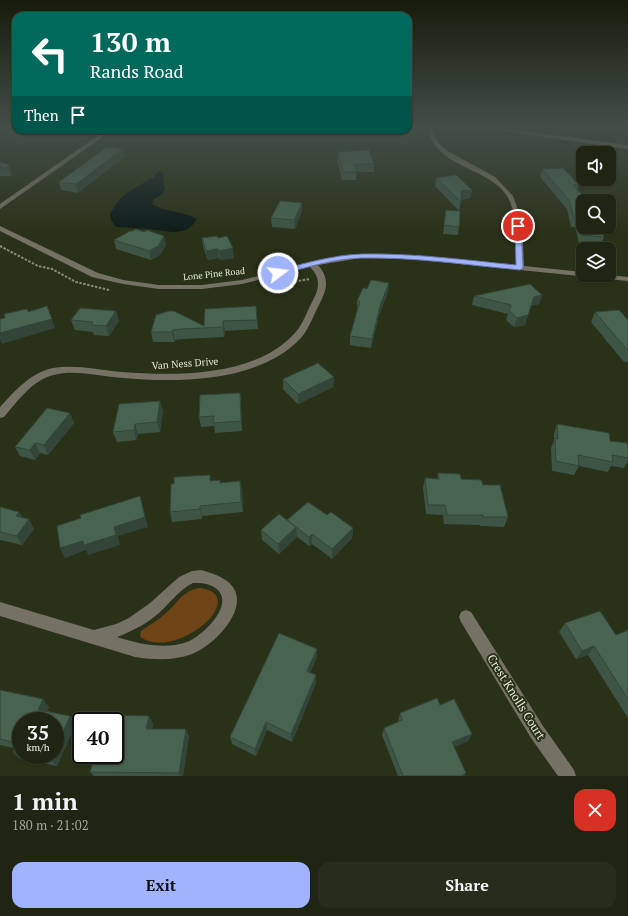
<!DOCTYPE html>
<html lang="en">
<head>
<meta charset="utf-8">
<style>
  body { margin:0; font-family:"PT Serif",serif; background:#272d1b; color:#f1f3f6; height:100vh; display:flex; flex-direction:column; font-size:15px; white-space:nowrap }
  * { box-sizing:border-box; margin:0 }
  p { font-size:13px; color:#a1a59f }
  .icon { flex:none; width:22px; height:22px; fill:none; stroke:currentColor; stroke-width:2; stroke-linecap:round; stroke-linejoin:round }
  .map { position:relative; height:776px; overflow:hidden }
  .sheet { display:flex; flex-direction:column; background:#1f2512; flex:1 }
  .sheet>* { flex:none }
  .top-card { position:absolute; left:12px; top:12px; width:400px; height:122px; border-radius:12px; box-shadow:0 1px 3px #0004,0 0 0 1px #3c4232; background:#00695c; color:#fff; overflow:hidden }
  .controls { position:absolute; left:576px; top:146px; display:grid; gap:8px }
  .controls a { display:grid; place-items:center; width:40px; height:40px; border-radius:8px; background:#1f2512; box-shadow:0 1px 3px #0004,0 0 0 1px #3c4232; font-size:20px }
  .speed { position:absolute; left:12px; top:712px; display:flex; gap:8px; font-size:20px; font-weight:700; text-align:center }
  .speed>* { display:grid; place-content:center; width:52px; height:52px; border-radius:50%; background:#1f2512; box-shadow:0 1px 3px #0004,0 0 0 1px #3c4232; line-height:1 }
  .speed small { font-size:10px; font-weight:400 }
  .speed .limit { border:2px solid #111; border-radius:6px; background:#fff; color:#111 }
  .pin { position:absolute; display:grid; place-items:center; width:34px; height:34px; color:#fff; margin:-17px; border:2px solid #fff; border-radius:50%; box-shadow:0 1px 4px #0007 }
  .me { position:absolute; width:44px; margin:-22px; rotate:75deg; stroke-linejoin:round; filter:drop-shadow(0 0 3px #0008) }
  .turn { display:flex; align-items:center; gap:14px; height:84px; padding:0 12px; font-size:18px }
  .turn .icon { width:52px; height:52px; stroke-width:2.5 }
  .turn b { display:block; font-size:28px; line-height:34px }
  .then { display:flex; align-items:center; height:38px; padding:0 12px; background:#0003; gap:8px; font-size:15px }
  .round { display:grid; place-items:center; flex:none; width:42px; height:42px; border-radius:12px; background:#272d1b }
  .headline { display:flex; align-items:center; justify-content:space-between; height:68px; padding:0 12px }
  h1 { font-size:24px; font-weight:700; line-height:30px }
  .primary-button { display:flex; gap:8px; margin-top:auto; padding:8px 12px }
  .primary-button a { flex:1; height:46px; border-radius:12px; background:#a1b3fd; color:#111; font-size:16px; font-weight:700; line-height:46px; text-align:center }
  .primary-button a+a { background:#272d1b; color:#f1f3f6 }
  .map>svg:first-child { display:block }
  .green { fill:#6f4518 }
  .water { fill:#0d1c1a }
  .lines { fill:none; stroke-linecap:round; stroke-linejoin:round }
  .path { stroke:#868d79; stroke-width:2; stroke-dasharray:2.5 1.5; stroke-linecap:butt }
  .minor { fill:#757164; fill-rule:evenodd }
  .wall { fill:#3e5545; fill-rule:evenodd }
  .shaded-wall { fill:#324538 }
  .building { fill:#486350; stroke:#324538 }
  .route { fill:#a1b3fd; stroke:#6974a4 }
  .labels { text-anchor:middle; stroke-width:4; stroke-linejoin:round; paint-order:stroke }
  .far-street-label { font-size:9px; fill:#e2e9d9; stroke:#293118 }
  .street-label { font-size:10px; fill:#e2e9d9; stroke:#293118 }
  .near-street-label { font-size:12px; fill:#e2e9d9; stroke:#293118 }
</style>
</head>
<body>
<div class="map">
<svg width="628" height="776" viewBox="0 0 628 776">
  <rect width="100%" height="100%" fill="#293118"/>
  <path class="green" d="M200 588C252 595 178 662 140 637L141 631C149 625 157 621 165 614 178 603 181 591 200 588Z"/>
  <path class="water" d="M161 171 164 176 163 182 165 189 162 195 154 199 152 204C166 213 182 210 197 219 186 239 166 230 148 229 137 228 127 228 116 227L111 220 110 214 118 201 128 192 154 177 158 172Z"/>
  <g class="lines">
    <path class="path" d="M0 246 38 266 52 269 76 282 109 290
      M275 285 310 279"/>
    <path class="minor" d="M428 126H434L435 136 439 143 446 150 495 177 513 196 522 221 524 266 583 272V275H609L628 277V281L412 259 361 258 318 265C332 281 325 293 317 309 312 319 308 330 301 338 260 382 179 383 123 378 101 377 76 369 54 375 32 380 18 401 4 417L0 418V407C15 391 30 373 53 368 75 364 99 370 122 372 177 376 254 377 294 334 301 327 305 317 309 308 317 293 324 281 310 267L242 284 202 289H159L123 284 92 277 0 231V226L98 273 123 280 159 285H202L242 280 312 262 361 254 412 255 516 265C516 243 519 216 507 196 488 166 431 167 428 126Z
      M468 126H486L628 145V149Z
      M106 130H113L0 209V204Z
      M201 570C211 573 219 575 227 581 256 603 215 646 192 654 173 661 155 660 135 657L0 616V602L94 630 116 624 129 618 150 603 179 577 192 571ZM193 583C201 583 207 583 214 587 238 602 204 635 187 642 164 650 139 644 117 637 133 631 148 623 160 612 171 602 180 589 193 583Z
      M466 610 471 612 543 726 574 770 576 776H558L531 738 461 622 459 617 461 612Z"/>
  </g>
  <path class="wall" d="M338 152 374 164V172H357L356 180H342L337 160Z
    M125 156 78 193 61 190 59 182Z
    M0 162 9 165 12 173 11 176H0Z
    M542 169 579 185 577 190 604 237 600 246 579 243 575 227H571L567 209 540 177Z
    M436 178 472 190 470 198 461 200 459 211 435 186Z
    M446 210 459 227 458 235 443 234Z
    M302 211 295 229 272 227 271 218Z
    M132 231 144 232 164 236 166 245 160 255 151 260 116 249 114 240Z
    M202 238H218L234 258 220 260 219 258 208 260 203 247Z
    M389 283 388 292 379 315 371 348 350 345V336L357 310V301L367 289Z
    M542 295 539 304 531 306 525 325 514 327 506 320 508 314 472 305 474 296Z
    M256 306 258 329 225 331 224 337 183 339 175 340 174 342H153L151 332 204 326Z
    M116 311 119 321 109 336 94 335 93 332 75 330 71 320Z
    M595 312 628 320V362H624L591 322Z
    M334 377 333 387 298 404 283 389V379Z
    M240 393 241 403 242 431 215 433 214 426 201 427 199 417Z
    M163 411 160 432 138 434 136 440 117 442 113 432Z
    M70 413 74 423 48 455 40 453 35 460 20 456 15 447Z
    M557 424 610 441 628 448V461L624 468 611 466 608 472 579 466 574 475 552 471 551 448 554 441V434Z
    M438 473 483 485 508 517 504 527 480 526V525L444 524 443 515 426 514 423 488 425 478 437 479Z
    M211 481 221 483 240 481 242 491 243 512 202 516V519L172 522 170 512Z
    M0 507 19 512 23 518 34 529 22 545 0 540Z
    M327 515 353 528 352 538 332 559 312 544 309 546 297 537 279 554 262 540 261 530 287 520Z
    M565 623 616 635 628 630V718L588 655 576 659 559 632Z
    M317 649V657L310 673 316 683 292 742 267 730 256 756 232 744 230 737Z
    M0 690 43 699 49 707 47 711 70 716 76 723 57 766 20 759 13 752 14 748 0 745ZM21 721 55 755H21Z
    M440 705 472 734 468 741 454 747 465 776H398L382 735 384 728 398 722 400 713Z
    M149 716 153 724 152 729 189 736 183 776H94L90 772Z"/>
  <path class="shaded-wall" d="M123 149 125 156 78 193 76 184Z
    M9 165 12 173 11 176 8 168Z
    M472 190 470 198 460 200 461 191Z
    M302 203V211L295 229 294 220Z
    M164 236 166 245 160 255 151 260 149 251Z
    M233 248 234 258 220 260 219 251Z
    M218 249 219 258 208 260 206 251Z
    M389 283 388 292 379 315 371 348 372 339 380 306Z
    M542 295 539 304 531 306 525 325 514 327 517 318 534 297Z
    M116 311 119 321 109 336 106 326Z
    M52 319 55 328 2 344 0 340V333Z
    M223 321 225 331 224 337 223 327Z
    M173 330 175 340 174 342 172 332Z
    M334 377 333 387 298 404V394Z
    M240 393 241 403 242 431 241 421Z
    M160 401 163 411 160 432 157 422Z
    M70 413 74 423 48 455 44 445Z
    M135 424 138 434 136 440 134 430Z
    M35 443 40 453 35 460 30 450Z
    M240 481 242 491 243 512 241 502Z
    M140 496 148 527 118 536 120 545 88 555 86 550 65 558 60 548 114 527Z
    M200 506 202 516V519L200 509Z
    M19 512 25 521 16 516Z
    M29 519 34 529 22 545 17 536Z
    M296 527 297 537 279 554 278 544Z
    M353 528 352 538 332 559V549Z
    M312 534V544L309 546V537Z
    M594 646 588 655 576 659 582 651Z
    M317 649V657L307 680V671Z
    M316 675V683L292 742 291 734Z
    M43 699 49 707 44 717 38 710Z
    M70 716 76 723 57 766 51 760 53 755H55V750Z
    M149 716 153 724 150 736 146 729Z
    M266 722 267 730 256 756 255 749Z
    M186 729 189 736 183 776H181L179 773Z
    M472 734 468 741 448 750 452 742Z"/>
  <path class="building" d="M107 147 123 149 76 184 59 182Z
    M369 150 374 164H354L357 172H343L338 152Z
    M0 162 9 165 8 168H0Z
    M563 168 579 185H573L588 201H583V227H601L604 237 582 235 578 219 574 218 569 200 542 169Z
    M456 175 472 190 461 191V202L436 178Z
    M280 201 302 203 294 220 271 218Z
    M446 210 460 211 459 227 444 225Z
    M136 229 144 232 147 230 164 236 158 246 149 251 114 240 130 231H132Z
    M217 236 218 238 227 236 233 248 219 251 218 249 206 251 202 238Z
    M371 280 389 283 380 306 372 339 350 336 360 301H357L363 288 367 289Z
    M530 284 542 295 534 297 528 315 517 318 509 311 511 305 474 296Z
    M47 306 52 319 0 333V319L5 318 4 314 27 309 28 312Z
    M256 306 257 320 223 321V327L182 329 173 330 172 332H151L156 315 169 311H174L204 326 205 309Z
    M80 308 116 311 106 326 91 325 93 322 71 320Z
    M619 310 628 320V351L595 312Z
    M318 363 334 377 298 394 283 379Z
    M240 393 241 421 213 423 214 416 199 417 200 395Z
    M160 401 157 422 135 424 134 430 113 432 119 404Z
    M47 408 70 413 44 445 35 443 30 450 15 447Z
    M557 424 609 433 610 441 627 443 628 448V458L612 455 613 462 578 455 579 466 556 461 555 438 558 439Z
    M438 473 460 474 461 479 481 480 483 485H500L508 517H483V515H447L445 505H428L425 478 439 479Z
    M210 475V481L220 480V483L240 481 241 502 200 506V509L170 512 171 484H174V477Z
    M140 496 145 517 114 527 116 535 84 545 83 541 60 548 57 526 81 518 80 515Z
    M308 502 327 515 331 512 353 528 332 549 312 534 309 537 287 520Z
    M0 507 19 512 16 516 29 519 17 536 0 532Z
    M279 514 296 527 278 544 261 530Z
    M600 611 616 635 628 630V699L594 646 582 651 565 623Z
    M279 633 317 649 307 671 316 675 291 734 266 722 255 749 230 737Z
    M0 690 43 699 38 710 70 716 55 750V721H21V753L13 752 17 743 0 739Z
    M437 698 440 705 454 699 472 734 452 742 466 773 462 775 463 776H403L384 728 402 720 400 713Z
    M104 715 149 716 146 729H186L179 773 90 772 95 755H115V721H103Z
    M29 755H53L51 760Z"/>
  <linearGradient id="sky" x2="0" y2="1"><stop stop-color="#171b0d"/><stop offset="0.54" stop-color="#434e48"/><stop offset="1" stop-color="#434e48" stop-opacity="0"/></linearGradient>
  <rect width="628" height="235" fill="url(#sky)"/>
  <path class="route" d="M518 224 521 226 523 268 520 270C467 265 414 257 361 258 333 259 305 268 278 275L274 273 275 271C303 264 332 255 362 254 413 253 465 260 516 265L515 226Z"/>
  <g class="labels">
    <g class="far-street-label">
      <text transform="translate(214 274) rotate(-6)" y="3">Lone Pine Road</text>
    </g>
    <g class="street-label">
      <text transform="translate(185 363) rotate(-4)" y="4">Van Ness Drive</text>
    </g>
    <g class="near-street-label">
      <text transform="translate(516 697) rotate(58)" y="4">Crest Knolls Court</text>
    </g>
  </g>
</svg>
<div class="controls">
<a><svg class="icon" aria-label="sound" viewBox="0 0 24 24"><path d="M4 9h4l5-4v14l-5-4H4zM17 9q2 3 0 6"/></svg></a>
<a><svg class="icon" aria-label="search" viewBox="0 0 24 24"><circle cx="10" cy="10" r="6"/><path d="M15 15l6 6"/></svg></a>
<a><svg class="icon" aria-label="layers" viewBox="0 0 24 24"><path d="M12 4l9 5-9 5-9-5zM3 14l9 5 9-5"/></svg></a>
</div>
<div class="speed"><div>35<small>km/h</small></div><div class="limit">40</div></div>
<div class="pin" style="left:518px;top:226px;background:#d93025"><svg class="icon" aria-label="arrive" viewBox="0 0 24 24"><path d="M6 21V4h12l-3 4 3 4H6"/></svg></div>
<svg class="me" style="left:278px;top:273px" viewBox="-20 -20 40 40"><circle r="17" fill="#a1b3fd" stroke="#fff" stroke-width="3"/><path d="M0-11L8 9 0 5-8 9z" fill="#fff"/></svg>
<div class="top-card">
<div class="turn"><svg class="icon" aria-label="left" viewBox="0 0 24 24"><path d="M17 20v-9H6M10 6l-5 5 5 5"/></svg><div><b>130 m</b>Rands Road</div></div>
<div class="then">Then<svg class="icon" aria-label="arrive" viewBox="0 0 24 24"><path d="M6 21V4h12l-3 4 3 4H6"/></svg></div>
</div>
</div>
<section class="sheet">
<div class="headline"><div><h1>1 min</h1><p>180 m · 21:02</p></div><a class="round" style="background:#d93025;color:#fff"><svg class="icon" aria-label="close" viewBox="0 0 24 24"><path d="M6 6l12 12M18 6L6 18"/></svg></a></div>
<div class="primary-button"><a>Exit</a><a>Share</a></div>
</section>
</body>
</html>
